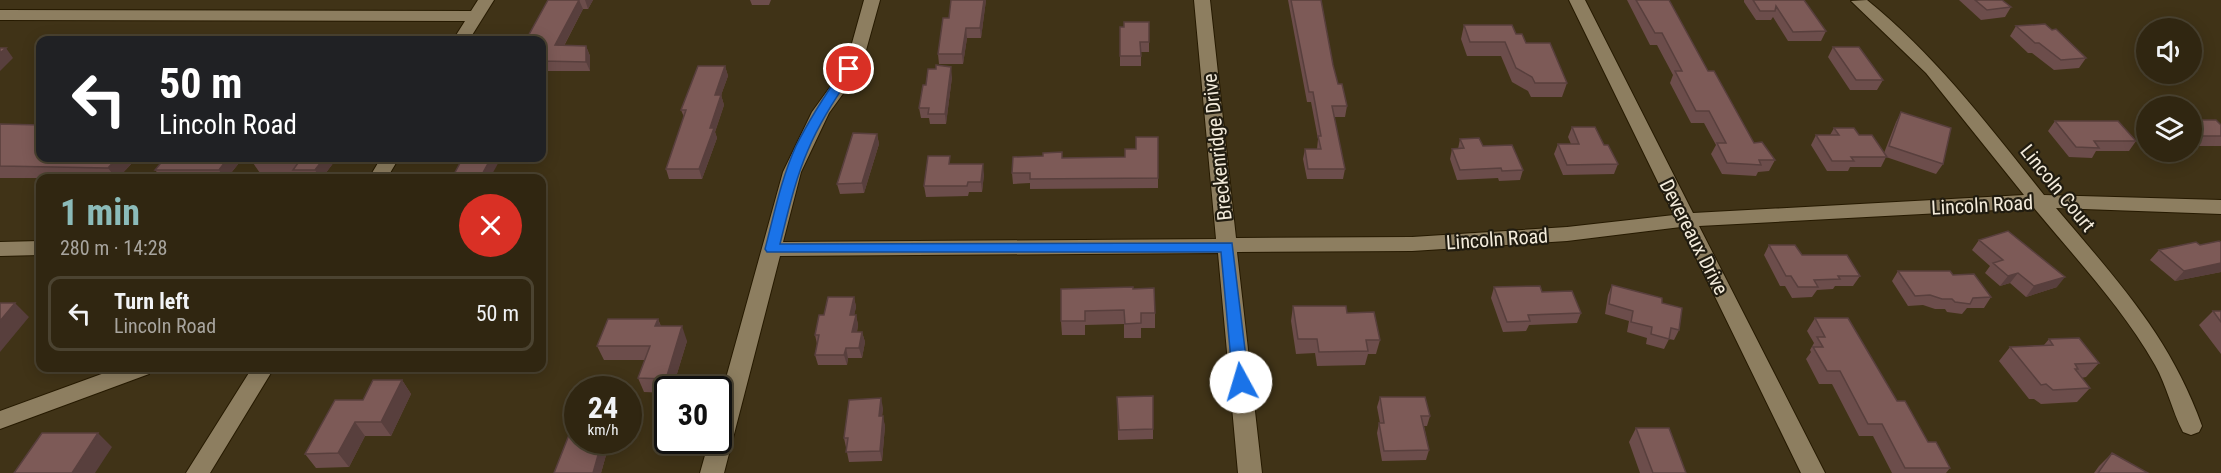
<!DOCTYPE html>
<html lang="en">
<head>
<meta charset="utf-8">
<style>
  body { margin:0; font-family:"Roboto Condensed",sans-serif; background:#3c321f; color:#f1f3f6; height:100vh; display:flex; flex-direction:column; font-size:22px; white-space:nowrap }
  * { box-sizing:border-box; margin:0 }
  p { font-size:20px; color:#a8a59f }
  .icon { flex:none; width:33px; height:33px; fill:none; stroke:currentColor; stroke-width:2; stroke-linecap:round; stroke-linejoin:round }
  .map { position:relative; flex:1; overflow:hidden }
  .sheet { position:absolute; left:36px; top:174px; width:510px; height:198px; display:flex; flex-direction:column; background:#302611; border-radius:12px; box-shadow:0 3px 15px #0003,0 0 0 2px #4b4331 }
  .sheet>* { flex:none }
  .hud { position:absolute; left:36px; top:36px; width:510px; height:126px; border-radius:12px; box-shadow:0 3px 15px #0003,0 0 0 2px #4b4331; background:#202124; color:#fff; overflow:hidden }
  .tools { position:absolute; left:2136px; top:18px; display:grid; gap:12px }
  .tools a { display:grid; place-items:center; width:66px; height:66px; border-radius:50%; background:#302611; box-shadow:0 3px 15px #0003,0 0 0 2px #4b4331; font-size:30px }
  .speed { position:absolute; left:564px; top:376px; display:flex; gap:12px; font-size:30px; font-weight:700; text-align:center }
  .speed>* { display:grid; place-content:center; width:78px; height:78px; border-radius:50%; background:#302611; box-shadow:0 3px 15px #0003,0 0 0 2px #4b4331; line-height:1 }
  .speed small { font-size:15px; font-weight:400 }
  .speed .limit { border:3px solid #111; border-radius:9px; background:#fff; color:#111 }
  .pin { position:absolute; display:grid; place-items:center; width:51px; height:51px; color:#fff; margin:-26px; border:3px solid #fff; border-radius:50%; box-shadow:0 2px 6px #0007 }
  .me { position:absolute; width:66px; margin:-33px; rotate:354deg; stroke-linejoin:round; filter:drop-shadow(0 0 4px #0008) }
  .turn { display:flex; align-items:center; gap:21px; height:126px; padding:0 24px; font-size:27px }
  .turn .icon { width:78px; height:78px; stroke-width:2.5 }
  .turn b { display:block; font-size:42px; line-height:51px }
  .round { display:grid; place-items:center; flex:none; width:63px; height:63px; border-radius:32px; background:#3c321f }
  .summary { display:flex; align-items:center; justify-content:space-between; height:102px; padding:0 24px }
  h1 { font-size:36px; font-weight:700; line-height:45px; color:#8bbbb9 }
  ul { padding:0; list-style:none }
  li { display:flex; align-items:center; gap:18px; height:75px; margin:0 12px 9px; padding:0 12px; border:3px solid #4b4331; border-radius:12px }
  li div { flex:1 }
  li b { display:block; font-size:22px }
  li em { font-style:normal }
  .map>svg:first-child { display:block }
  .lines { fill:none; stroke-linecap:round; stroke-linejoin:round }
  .street-casing { stroke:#261a00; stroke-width:2 }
  .street { fill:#8d7e60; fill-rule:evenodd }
  .wall { fill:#6c4d4b }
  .shaded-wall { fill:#583f3d }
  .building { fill:#7d5a57; stroke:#583f3d; stroke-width:1.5 }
  .route { fill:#1a73e8; stroke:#114b97; stroke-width:1.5 }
  .labels { text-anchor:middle; stroke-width:4.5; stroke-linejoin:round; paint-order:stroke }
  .street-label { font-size:20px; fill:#f3ebdb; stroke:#211c10 }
</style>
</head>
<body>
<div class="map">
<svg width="2221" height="473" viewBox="0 0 2221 473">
  <rect width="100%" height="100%" fill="#403317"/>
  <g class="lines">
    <defs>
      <path id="street" d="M478 0H494L469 40H453L465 21 0 20V10L471 11Z
        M864 0H880L865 54 850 84 829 113 801 172 783 242 1216 239 1194 0H1210L1236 238 1412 237 1567 227 1674 215 1569 0H1585L1693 213 2024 195 1926 73 1851 1 1867 0C1936 56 1989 126 2044 195L2221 200V214L2056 208C2116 279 2170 336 2202 426L2199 432 2191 435 2183 432C2172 411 2167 386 2155 365 2122 307 2076 259 2034 208L1699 226 1825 473H1801L1681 227 1567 241 1412 251 1237 252 1262 473H1238L1218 253 780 256 724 473H700L709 441H718V407L783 172 812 112 833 83 849 54Z
        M381 158H399L387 178H369Z
        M40 241V255L0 256V242Z
        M118 368H152L149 374 0 429V411Z
        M252 368H274L210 473H186Z"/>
    </defs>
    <use href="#street" class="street-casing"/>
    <use href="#street" class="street"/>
  </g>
  <path class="wall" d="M548 0H593L588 9H583L564 46H586L590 56V71H547L542 80V40Z
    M750 0H771L769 5H752Z
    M951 0H986L981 38H967L963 64H939L938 54 949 18Z
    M1288 0H1321L1333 65 1338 84 1347 106 1345 117H1334L1345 169 1343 179H1307L1303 159 1305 149H1317L1318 139 1311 102H1307Z
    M1627 0H1669L1708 71 1754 143 1775 160 1769 171 1758 172 1756 176 1722 174 1711 154 1716 145 1704 123H1691L1670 83 1673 75 1657 45H1650Z
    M1744 0H1804L1826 31 1821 41H1788L1773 17 1771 20H1756L1744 2Z
    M1959 0H2002L2011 7 2005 17 1981 20Z
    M1464 25 1516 34 1567 83 1562 97H1531L1528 91 1512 82 1501 56H1467L1461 39Z
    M2016 26 2086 58 2079 68 2054 70 2032 53H2028L2010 36Z
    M1120 27 1149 42V52H1141V66H1120Z
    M1833 47 1883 80 1877 90H1850L1828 57Z
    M725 66 728 76 721 95 724 105 715 132 717 138 702 179H669L666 169 684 117 681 110Z
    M952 77 946 124H930L929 118H921L919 108 926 85Z
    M1901 112 1943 164 1936 174 1886 157 1881 167H1850L1848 171H1827L1811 145 1816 135H1830L1834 128 1859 135 1884 153 1896 122Z
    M2192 120 2221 125V146H2192Z
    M2055 121 2136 141 2129 151H2096L2092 158 2069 157 2048 131Z
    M0 124 40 158H131L134 161 118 178H0Z
    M1572 127 1604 145 1618 164 1614 174 1563 175 1554 154 1558 144H1571L1568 137Z
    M877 134 879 144 864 193 840 194 837 184Z
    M1460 139 1483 146 1523 170 1520 180 1499 181 1498 178 1457 180 1450 159 1452 149H1458Z
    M1125 149 1158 178V188L1030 189V183L1013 184 1012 173 1062 158 1125 157Z
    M243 158 227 178H162L155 170Z
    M337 158 322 178H298L295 173H260L253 163Z
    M951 164 984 174 982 192H969L968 196 926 197 924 186Z
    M1979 240 2057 287 2026 297 2010 283 2000 286 1985 273 1990 266 1972 250Z
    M2221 242V272L2175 281 2150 260 2159 250Z
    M1769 245 1802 255 1860 276 1853 286H1835L1833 289 1817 290 1812 297 1792 298 1785 286H1780L1764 255Z
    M1898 271 1953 275 1991 297 1984 308H1967L1962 314 1947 312 1945 309H1935L1923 305 1908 306 1892 281Z
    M1612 285 1662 303 1679 330 1674 340 1669 339 1664 349 1646 344 1647 338 1627 332 1629 321 1605 314 1608 295Z
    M1494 287 1542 292 1581 313 1577 323 1529 325 1526 331 1503 332 1491 298Z
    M1133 289 1155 313V328H1141V338H1124V324L1085 325V335H1062L1061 321Z
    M854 297 856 307 854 315H856L858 325 857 332H862L865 342 862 358H848L847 365H818L815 355 817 344 815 335 824 315Z
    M1293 306 1347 313 1380 340 1376 354H1368L1365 365 1317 366 1315 353 1296 354 1291 321Z
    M2213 311H2221V354L2199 325Z
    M1815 318 1897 401 1928 442 1950 468 1946 473H1892L1873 436H1859L1832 384H1819L1806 359 1811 352 1810 350 1814 343 1807 331Z
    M658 319 661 326 687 341 672 390H668V393L644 392 638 378 645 360H604L597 346Z
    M2049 339 2099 363 2086 377 2081 378 2090 388 2077 402 2041 404 2034 399H2029L1999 361 2010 347 2044 345Z
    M371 368H405V369H373Z
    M402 380 411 394 391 436H365L349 467 316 468 305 454 363 400Z
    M1117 397 1153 429V439L1118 440Z
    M1380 397 1430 416 1427 426H1424L1429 450 1426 460 1382 461 1377 433 1379 423H1380L1377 407Z
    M883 408 882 416 885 426 882 461 849 462 844 438Z
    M1636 428 1686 473H1640L1629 442Z
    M578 441H616L614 447 608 448 601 473H554Z
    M2112 453 2148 473H2094L2099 466Z"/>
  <path class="shaded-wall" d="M579 0 583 9 559 55 555 45Z
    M585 0H593L588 9Z
    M984 0H986L981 38 980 28Z
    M966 28 967 38 963 64 962 54Z
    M586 46 590 56V71L586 62Z
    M6 48 13 58 0 71V53Z
    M543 61 547 71 542 80V63Z
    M725 66 728 76 720 98 721 95 724 105 715 132 717 138 702 179 699 169 710 128 715 95Z
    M951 67 952 77 946 124 945 114Z
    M877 134 879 144 864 193 862 183Z
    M117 158H131L134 161 118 178H116L108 168Z
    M228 158H243L227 178H224L219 170Z
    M324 158H337L322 178H320L315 170Z
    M491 158H501L490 178H480Z
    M983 164 984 174 982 192 981 182Z
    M2221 263V272L2175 281 2184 271Z
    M2018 273 2010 283 2000 286 2008 276Z
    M2065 277 2057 287 2026 297 2034 286Z
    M854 297 856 307 852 325 850 315Z
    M15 303 29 317 0 352V321Z
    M856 315 858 325 855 342 852 332Z
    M658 319 663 333 655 326Z
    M682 326 687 341 672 390H670L666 379Z
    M862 332 865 342 862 358 859 348Z
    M846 348 848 358 847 365 844 355Z
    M402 380 411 394 391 436 381 422Z
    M881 398 883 408 881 426 879 416Z
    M628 404 631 410 628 417Z
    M883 416 885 426 882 461 880 451Z
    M355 422 365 436 349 467 338 453Z
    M98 433 112 447 95 473H72Z
    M602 441H605L608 448 601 473H593Z
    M611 441H616L614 447Z"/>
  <path class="building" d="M548 0H579L555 45 586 46V62L543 61 542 63V40H526Z
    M951 0H984L980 28H966L962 54H938L943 18H949Z
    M1291 0H1321L1333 65 1338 84H1342L1347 106H1332L1345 169H1308L1305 149H1321L1318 136H1321L1313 92H1309Z
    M1636 0H1669L1708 71H1714L1754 143 1762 142 1775 160H1759L1761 165 1727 163 1717 143H1726L1709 111H1696L1675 71H1682L1662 33H1655Z
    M1753 0H1804L1826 31 1793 32 1776 6 1775 11H1760Z
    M1975 0H2002L2011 7 1987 10Z
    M1124 22H1149V42H1140L1141 56H1120V27H1124Z
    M2045 24 2052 30 2056 29 2086 58 2061 60 2039 43H2035L2016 26Z
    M1464 25H1512L1516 34H1522L1526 43H1550L1567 83H1535L1532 77 1516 68 1505 42H1470Z
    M1833 47H1859L1883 80H1856Z
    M0 48H6L0 53Z
    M936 65 951 67 945 114H928L929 108H919L923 85H926L928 69H936Z
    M698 66H725L715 95H721L710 128H714L699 169H666L686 110H681Z
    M1901 112 1951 128 1943 164 1889 146Z
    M2192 120H2216L2221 125V136H2192Z
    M2055 121H2118L2136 141H2094L2099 148 2076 147Z
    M0 124 40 125V158H117L108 168 0 166Z
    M1572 127H1595L1604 145H1608L1618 164 1567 165 1558 144H1579Z
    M1834 128H1854L1859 135H1872L1887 157H1851L1854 161H1832L1816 135H1839Z
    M853 133 877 134 862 183 837 184Z
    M1136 137H1158V178L1030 179V173H1012L1013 157 1043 156V153L1062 152V158L1125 157V149H1136Z
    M1479 138 1483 146 1512 145 1523 170 1502 171 1501 168 1460 170 1452 149 1464 148 1460 139Z
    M928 156H950L949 164H983L981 182H968L967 186H924Z
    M165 158H228L219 170H155Z
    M257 158H324L315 170H293L298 163H253Z
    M461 158H491L480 178H452L460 163H458Z
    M2008 231 2065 277 2034 286 2018 273 2008 276 1993 263 2003 260 1979 240Z
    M2219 241 2221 242V263L2184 271 2159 250 2196 242 2200 245Z
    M1769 245H1795L1802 255H1847L1860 276H1838L1840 279 1814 280 1818 287H1798L1791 276H1786Z
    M1898 271H1950L1953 275 1974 274 1991 297 1973 298 1970 304 1955 302 1952 299H1942L1930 295 1915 296Z
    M1612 285 1662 298V303L1682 308 1679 330 1671 328 1669 339 1651 334 1652 327 1631 322 1633 311 1609 304Z
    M1540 286 1542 292 1572 291 1581 313 1528 315 1530 321 1507 322 1494 287Z
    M1133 287V289L1154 288 1155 313H1141V323L1125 324 1124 310 1085 311V321H1061V289Z
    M828 297H854L850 315H856L852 332H862L859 348H846L844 355H815L819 335H815L819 315H824Z
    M0 303H15L0 321Z
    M1293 306H1346L1347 313 1374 312 1380 340H1366L1368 351 1319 352 1317 339H1298Z
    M2213 311H2221V322Z
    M1815 318H1848L1897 401H1905L1928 442H1936L1950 468H1905L1882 424H1868L1840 371H1827L1813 347H1823L1817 337H1825Z
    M608 319H658L655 326H682L666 379 638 378 650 346H597Z
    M2079 338 2099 363 2075 364 2078 369H2075L2090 388 2053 390 2046 384 2041 385 2010 347 2053 345 2049 339Z
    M373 380H402L381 422H355L338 453 305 454 335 400H363Z
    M1153 396V429L1119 430 1117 397Z
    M1380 397H1425L1430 416H1421L1429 450 1384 451 1379 423H1384Z
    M881 398 879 416H883L880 451 846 452 848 438H844L849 400Z
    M578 412V441H602L593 473H554Z
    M1636 428H1669L1686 473H1653Z
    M42 433H98L72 473H14Z
    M2112 453 2148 473H2098Z"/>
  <path class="route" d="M849 65 855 69C838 95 820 121 808 150 795 180 788 212 780 244L1232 243 1249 382 1246 387H1236L1233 382 1221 252H767L765 249C774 215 781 179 796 146 810 118 827 92 845 66Z"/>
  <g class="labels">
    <g class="street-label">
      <text transform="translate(1217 147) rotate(-96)" y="7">Breckenridge Drive</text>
      <text transform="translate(2058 188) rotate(51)" y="7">Lincoln Court</text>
      <text transform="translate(1982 205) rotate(-3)" y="7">Lincoln Road</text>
      <text transform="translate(1694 237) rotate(63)" y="7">Devereaux Drive</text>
      <text transform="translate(1497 239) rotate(-4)" y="7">Lincoln Road</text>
    </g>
  </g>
</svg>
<div class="tools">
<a><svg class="icon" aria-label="sound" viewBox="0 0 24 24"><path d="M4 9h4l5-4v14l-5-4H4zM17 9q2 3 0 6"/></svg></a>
<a><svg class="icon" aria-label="layers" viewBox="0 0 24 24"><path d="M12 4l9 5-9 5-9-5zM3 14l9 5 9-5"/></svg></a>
</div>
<div class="speed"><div>24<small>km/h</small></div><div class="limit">30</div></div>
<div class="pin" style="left:849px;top:69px;background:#d93025"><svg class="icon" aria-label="arrive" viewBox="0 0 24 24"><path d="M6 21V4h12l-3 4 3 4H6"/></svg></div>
<svg class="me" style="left:1241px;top:382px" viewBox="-20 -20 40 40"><circle r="19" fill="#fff"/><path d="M0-13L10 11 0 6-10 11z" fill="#1a73e8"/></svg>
<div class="hud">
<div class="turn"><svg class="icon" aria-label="left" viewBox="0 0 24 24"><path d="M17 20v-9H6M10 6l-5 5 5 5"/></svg><div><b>50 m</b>Lincoln Road</div></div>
</div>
<section class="sheet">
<div class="summary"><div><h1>1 min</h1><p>280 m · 14:28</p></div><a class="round" style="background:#d93025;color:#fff"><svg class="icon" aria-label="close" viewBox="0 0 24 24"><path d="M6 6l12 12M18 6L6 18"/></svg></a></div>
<ul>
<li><svg class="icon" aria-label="left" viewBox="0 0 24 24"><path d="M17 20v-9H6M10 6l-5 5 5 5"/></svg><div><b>Turn left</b><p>Lincoln Road</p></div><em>50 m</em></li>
</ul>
</section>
</div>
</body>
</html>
